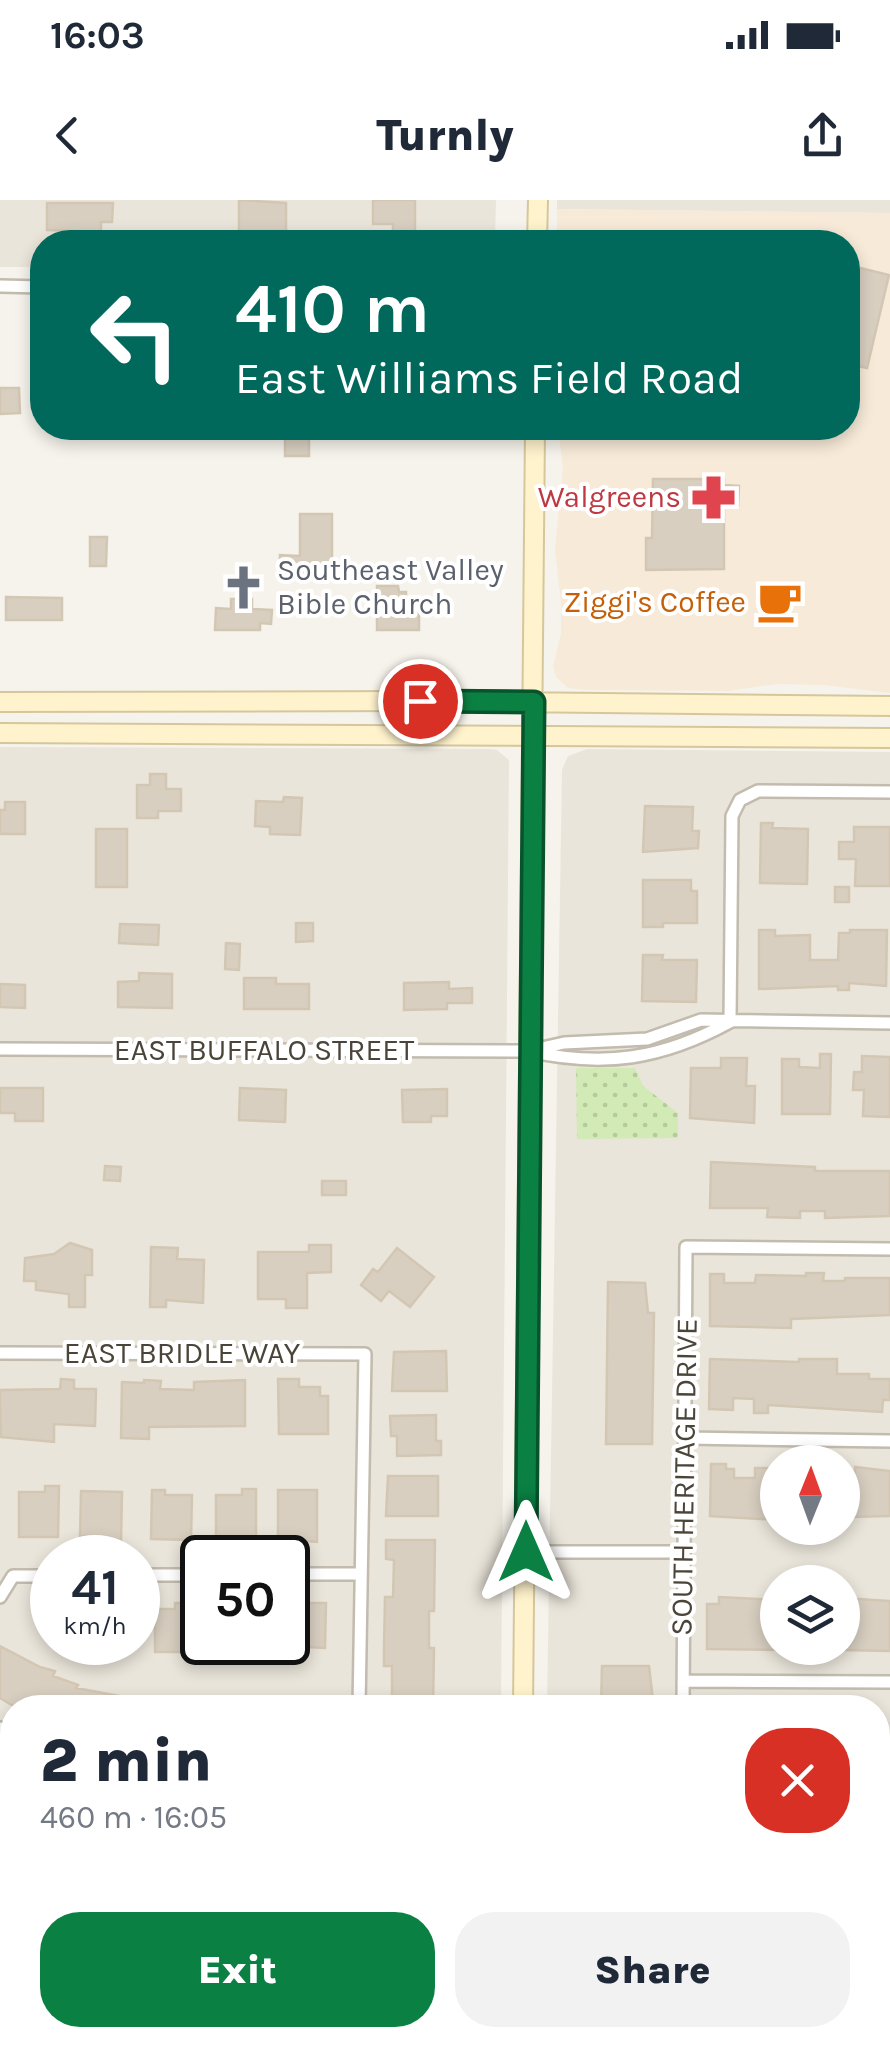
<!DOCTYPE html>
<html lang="en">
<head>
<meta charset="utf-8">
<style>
  body { margin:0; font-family:Karla,sans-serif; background:#f2f2f3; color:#1f2937; height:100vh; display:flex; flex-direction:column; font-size:38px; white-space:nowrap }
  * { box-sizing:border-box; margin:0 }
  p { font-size:32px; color:#747a83 }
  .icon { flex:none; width:55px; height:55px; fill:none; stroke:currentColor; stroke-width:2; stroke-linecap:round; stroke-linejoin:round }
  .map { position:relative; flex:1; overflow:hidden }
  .side { position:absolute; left:0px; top:1495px; width:890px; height:352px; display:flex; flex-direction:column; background:#fff; border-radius:40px 40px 0 0; box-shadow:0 5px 15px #0003 }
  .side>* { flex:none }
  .guide { position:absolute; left:30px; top:30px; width:830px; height:210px; border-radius:40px; box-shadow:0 5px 15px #0003; background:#00695c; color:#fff; overflow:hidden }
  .needle { width:65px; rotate:1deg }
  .tools { position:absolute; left:760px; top:1245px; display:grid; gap:20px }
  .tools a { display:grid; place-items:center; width:100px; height:100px; border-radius:50%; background:#fff; box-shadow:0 5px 15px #0003; font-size:50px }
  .speed { position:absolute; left:30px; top:1335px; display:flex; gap:20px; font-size:50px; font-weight:700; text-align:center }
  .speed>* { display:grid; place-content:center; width:130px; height:130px; border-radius:50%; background:#fff; box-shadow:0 5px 15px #0003; line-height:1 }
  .speed small { font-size:25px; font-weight:400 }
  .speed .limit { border:5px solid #111; border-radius:15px; background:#fff; color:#111 }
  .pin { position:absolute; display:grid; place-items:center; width:85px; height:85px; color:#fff; margin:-42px; border:5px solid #fff; border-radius:50%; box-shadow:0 2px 10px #0007 }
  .me { position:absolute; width:110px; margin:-55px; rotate:0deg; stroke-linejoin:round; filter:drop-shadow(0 0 8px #0008) }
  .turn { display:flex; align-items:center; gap:35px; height:210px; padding:0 40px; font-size:45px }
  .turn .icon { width:130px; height:130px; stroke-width:2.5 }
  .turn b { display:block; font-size:70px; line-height:85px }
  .round { display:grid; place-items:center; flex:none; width:105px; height:105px; border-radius:40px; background:#f2f2f3 }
  .headline { display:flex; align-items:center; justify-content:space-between; height:170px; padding:0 40px }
  h1 { font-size:60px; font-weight:800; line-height:75px }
  .button { display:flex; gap:20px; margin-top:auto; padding:20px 40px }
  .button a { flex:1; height:115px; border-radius:40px; background:#0b8043; color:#fff; font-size:40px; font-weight:800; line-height:115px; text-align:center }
  .button a+a { background:#f2f2f3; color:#1f2937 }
  .status { display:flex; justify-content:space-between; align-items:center; height:70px; padding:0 50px; background:#fff; direction:ltr }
  .status svg { height:28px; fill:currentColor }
  header { display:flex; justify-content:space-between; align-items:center; height:130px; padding:0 40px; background:#fff; font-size:45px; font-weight:800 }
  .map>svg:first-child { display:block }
  .residential { fill:#eae5da; fill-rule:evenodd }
  .commercial { fill:#f7ead8 }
  .park { fill:url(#park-dots) }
  .building { fill:#d8cfc1; stroke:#d3c7b4; stroke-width:2.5 }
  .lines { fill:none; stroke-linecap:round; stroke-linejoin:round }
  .street-casing { stroke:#c2bbae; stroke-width:16 }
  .secondary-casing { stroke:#d6c79b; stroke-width:22 }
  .street { stroke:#fff; stroke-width:11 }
  .secondary { stroke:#fff3cd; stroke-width:18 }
  .route-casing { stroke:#07532c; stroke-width:25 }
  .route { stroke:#0b8043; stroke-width:18 }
  .labels { text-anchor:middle; stroke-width:8; stroke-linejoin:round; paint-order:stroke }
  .health-label { font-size:30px; fill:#be3a42; stroke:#fff; text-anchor:end }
  .worship-label { font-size:30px; fill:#5b616d; stroke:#fff; text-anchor:start }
  .food-label { font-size:30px; fill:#c56008; stroke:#fff; text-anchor:end }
  .street-label { font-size:30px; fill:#4b4439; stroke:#fff }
</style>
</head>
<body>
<div class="status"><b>16:03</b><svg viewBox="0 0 49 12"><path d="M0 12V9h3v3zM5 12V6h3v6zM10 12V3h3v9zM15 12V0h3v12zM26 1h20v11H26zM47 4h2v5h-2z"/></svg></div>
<header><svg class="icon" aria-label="back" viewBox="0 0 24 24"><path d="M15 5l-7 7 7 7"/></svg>Turnly<svg class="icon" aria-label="share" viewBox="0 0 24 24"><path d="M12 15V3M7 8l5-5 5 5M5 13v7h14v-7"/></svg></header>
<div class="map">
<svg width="890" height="1846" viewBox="0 0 890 1846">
  <defs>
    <pattern id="park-dots" width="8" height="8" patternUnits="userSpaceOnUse" patternTransform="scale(2.5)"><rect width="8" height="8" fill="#d2eab5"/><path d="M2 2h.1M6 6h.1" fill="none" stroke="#b6ca9c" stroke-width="1.8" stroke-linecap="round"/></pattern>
  </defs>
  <rect width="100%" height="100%" fill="#f6f3ec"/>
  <path class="residential" d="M0 0H496L495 42H42V67H0Z
    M557 0H890V13L557 9Z
    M0 547 490 549 497 550 509 560 501 1507 12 1508V1835H497V1846H0ZM52 1358H138V1442H52ZM202 1358H288V1442H202Z
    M587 549 890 552V1846H542V1835H878V1508L547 1507 562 570 568 556ZM778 1262H842V1328H778ZM778 1382H842V1448H778Z"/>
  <path class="commercial" d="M557 9 890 13V493L824 485 777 484 728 491 588 490 568 488 556 477 553 467 561 433V402L555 350 563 268 558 228H848V42H557Z"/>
  <path class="park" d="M576 868H635L643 886 678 913V938L577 939Z"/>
  <path class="building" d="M239 0 286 3V31H239Z
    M373 0H415V33L393 32V24H373Z
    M47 3H113L112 22H101V32L47 30Z
    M848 65 889 75 867 168 848 164Z
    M0 188H19L20 213 0 214Z
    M285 234H309V256H285Z
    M653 279H724V285L739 286 738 306H724V369L646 370V338H652Z
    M300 314H332V375H279L280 355 300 356Z
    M90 337H107L106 366H90Z
    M377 386H398L399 392H406V404H419V430H377Z
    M6 397 62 398V420H6Z
    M231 399H252V409L272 410 271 424 260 423V430H215L216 408 231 409Z
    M150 574H166V589H181V611H158V618H137V585H150Z
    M284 597 302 598 300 635 270 634V627L255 626 256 601 283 602Z
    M5 602H25V634H0V610H5Z
    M645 606 693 607 692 631H699L698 648 643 652Z
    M761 623H773L772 628 808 629 807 684 760 683Z
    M854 627H890V686H855L856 659H839V642H854Z
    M96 629H127V687H96Z
    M643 680H691V691H697V723H663V727H643Z
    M835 687H849V702H835Z
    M296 723H313V741L296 742Z
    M120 724 159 725 158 745 119 743Z
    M759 730H775V736L810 735V760H838L839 733H850V730H887L886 786 849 783V790H838V786L759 789Z
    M226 743 240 744 239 770 225 769Z
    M643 755H663L662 760H697L696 802 642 801Z
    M139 773 172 774V808L118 807V782L139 781Z
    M244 778H276V784H309V809H244Z
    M449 782V789L472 788V803H447V809L404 810V783Z
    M0 784 25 785V808L0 807Z
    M820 854H831L830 914H782V859H799V867L820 868Z
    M862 856 890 857V917L863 916 864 890H853L854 872H862Z
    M721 858H747L746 886H755L754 923 690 918 691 868H721Z
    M0 888H43V921H15V913H0Z
    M240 888 286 890 285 922 239 920Z
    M447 889V916H431V922H403L402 890Z
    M711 962 815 967V971H890V1016L825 1018V1011H800V1018L767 1017 768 1008H710Z
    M105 966 121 967 120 981 104 980Z
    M322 981H346V995H322Z
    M70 1043 92 1050V1075H85V1107H69V1094L36 1090V1081H24L25 1058 54 1054Z
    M309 1045H331V1072L307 1073V1108H286V1099H258V1052H309Z
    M151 1047 178 1048 177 1059 204 1060 203 1103 166 1100V1107H150Z
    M397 1048 434 1077 410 1107 389 1091 381 1101 361 1085 373 1069 378 1072Z
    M806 1073H824L823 1081H845V1078H890V1115L791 1119V1128L710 1126V1074H724V1083H755L756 1075 806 1076Z
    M608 1082 645 1083 648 1113H654L652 1244H606Z
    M446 1151 447 1191H392L394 1152Z
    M710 1159 799 1162V1159H837V1174H869V1179H890V1200H883L882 1212 768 1205V1213H754V1199L733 1198V1210L709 1209Z
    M61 1179 74 1180V1189H96L95 1226 54 1224V1242L1 1237 0 1190 60 1189Z
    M278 1179H299V1187H320V1196H328V1234H279Z
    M144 1180 161 1181 160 1189 194 1190V1182L245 1180V1226L149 1227V1239L121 1238 122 1182 144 1183Z
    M436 1215V1241H441V1255L397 1256V1236H391L390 1216Z
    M711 1264H726V1269H734V1278H755V1268H778V1320L710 1316Z
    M855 1267 890 1271V1316L849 1317V1305H842V1278L855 1279Z
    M388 1276H438V1316H386Z
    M45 1286H59L58 1337H19V1292H45Z
    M242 1289H256V1339L216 1340V1295H242Z
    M152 1290H165V1295H192L191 1340 151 1339Z
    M278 1290H317V1342L278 1339Z
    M81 1291 122 1292 121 1341 80 1336Z
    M386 1340H435L434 1411H429V1448H434L433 1508H392V1466H384V1448L385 1397H393L394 1360 386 1359Z
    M719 1397 778 1400V1450L707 1449V1404H719Z
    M843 1398 890 1401V1451L843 1450Z
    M175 1403H195V1452H155V1409H175Z
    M288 1403H326L325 1448 288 1446Z
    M90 1442H120V1454L89 1453Z
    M230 1442H257V1454H242V1459H230Z
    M0 1446 40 1467 55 1471 53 1476 78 1485 76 1488 125 1497 123 1508H17L0 1498Z
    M602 1466H649L653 1500 645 1499V1508H601Z
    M0 1566 12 1572V1607L0 1635Z
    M878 1794H890V1831H878Z
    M599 1835H638V1846H599Z"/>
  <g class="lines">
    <defs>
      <path id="street" d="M0 86 42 87
        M730 822 732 616 740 600 758 591 890 592
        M0 849 528 851C605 868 662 859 730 822
        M533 850 564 843 647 839 701 820 890 823
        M0 1153 365 1154 359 1508
        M685 1238 890 1241
        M526 1352H683
        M288 1374H359
        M138 1375H202
        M0 1397 13 1376H52
        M683 1481 890 1482
        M683 1508 686 1047 890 1049
        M0 1528 12 1534
        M0 1669 12 1673
        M878 1676H890
        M0 1812 12 1816
        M342 1835 358 1841
        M130 1846V1835
        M682 1846V1835"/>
      <path id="secondary" d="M537 42 538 0
        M0 502 420 501 890 506
        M0 533 890 538
        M523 1508 535 228
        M520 1846V1835"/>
    </defs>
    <use href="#street" class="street-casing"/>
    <use href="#secondary" class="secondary-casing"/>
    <use href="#street" class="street"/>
    <use href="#secondary" class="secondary"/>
  </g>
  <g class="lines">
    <defs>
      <path id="route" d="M420 501 534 502 526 1352"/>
    </defs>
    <use href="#route" class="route-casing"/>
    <use href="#route" class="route"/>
  </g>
  <defs>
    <symbol id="pharmacy-bare" viewBox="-9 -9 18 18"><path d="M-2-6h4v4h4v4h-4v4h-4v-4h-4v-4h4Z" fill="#e0444e" stroke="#fff" stroke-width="2.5" paint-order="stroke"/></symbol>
    <symbol id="church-bare" viewBox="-9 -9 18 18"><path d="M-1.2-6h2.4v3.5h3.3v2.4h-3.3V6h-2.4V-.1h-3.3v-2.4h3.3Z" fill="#6b7280" stroke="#fff" stroke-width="2.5" paint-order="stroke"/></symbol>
    <symbol id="cafe-bare" viewBox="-9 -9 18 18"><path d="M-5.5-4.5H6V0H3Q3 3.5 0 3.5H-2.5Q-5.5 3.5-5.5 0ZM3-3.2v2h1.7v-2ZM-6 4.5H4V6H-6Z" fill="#e8710a" stroke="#fff" stroke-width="2.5" paint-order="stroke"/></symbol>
  </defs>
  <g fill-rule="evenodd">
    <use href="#pharmacy-bare" x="682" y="266" width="63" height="63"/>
    <use href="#church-bare" x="212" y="356" width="63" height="63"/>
    <use href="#cafe-bare" x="748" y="370" width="63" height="63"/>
  </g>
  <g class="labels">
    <g class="health-label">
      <text x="681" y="307">Walgreens</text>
    </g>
    <g class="worship-label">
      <text x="277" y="380">Southeast Valley<tspan x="277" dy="34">Bible Church</tspan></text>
    </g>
    <g class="food-label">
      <text x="746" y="412">Ziggi's Coffee</text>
    </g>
    <g class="street-label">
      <text x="264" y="860">EAST BUFFALO STREET</text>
      <text x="182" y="1163">EAST BRIDLE WAY</text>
      <text transform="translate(684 1277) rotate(-89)" y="10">SOUTH HERITAGE DRIVE</text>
    </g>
  </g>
</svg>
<div class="tools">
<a><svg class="needle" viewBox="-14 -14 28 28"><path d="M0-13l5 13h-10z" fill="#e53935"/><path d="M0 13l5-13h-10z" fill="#747a83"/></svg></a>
<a><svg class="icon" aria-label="layers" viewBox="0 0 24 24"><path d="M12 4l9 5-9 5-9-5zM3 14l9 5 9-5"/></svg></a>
</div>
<div class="speed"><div>41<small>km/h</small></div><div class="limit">50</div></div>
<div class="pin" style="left:420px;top:501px;background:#d93025"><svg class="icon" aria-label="arrive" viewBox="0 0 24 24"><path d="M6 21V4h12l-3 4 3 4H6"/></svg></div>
<svg class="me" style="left:526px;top:1352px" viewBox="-20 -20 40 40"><path d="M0-17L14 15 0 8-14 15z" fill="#0b8043" stroke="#fff" stroke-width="4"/></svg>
<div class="guide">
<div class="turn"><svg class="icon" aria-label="left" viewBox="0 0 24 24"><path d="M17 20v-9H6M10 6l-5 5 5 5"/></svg><div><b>410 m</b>East Williams Field Road</div></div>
</div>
<section class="side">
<div class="headline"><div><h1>2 min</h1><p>460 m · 16:05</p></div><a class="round" style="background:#d93025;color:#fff"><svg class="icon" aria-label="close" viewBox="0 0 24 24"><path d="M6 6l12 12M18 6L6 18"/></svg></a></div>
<div class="button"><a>Exit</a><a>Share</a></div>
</section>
</div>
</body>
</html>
